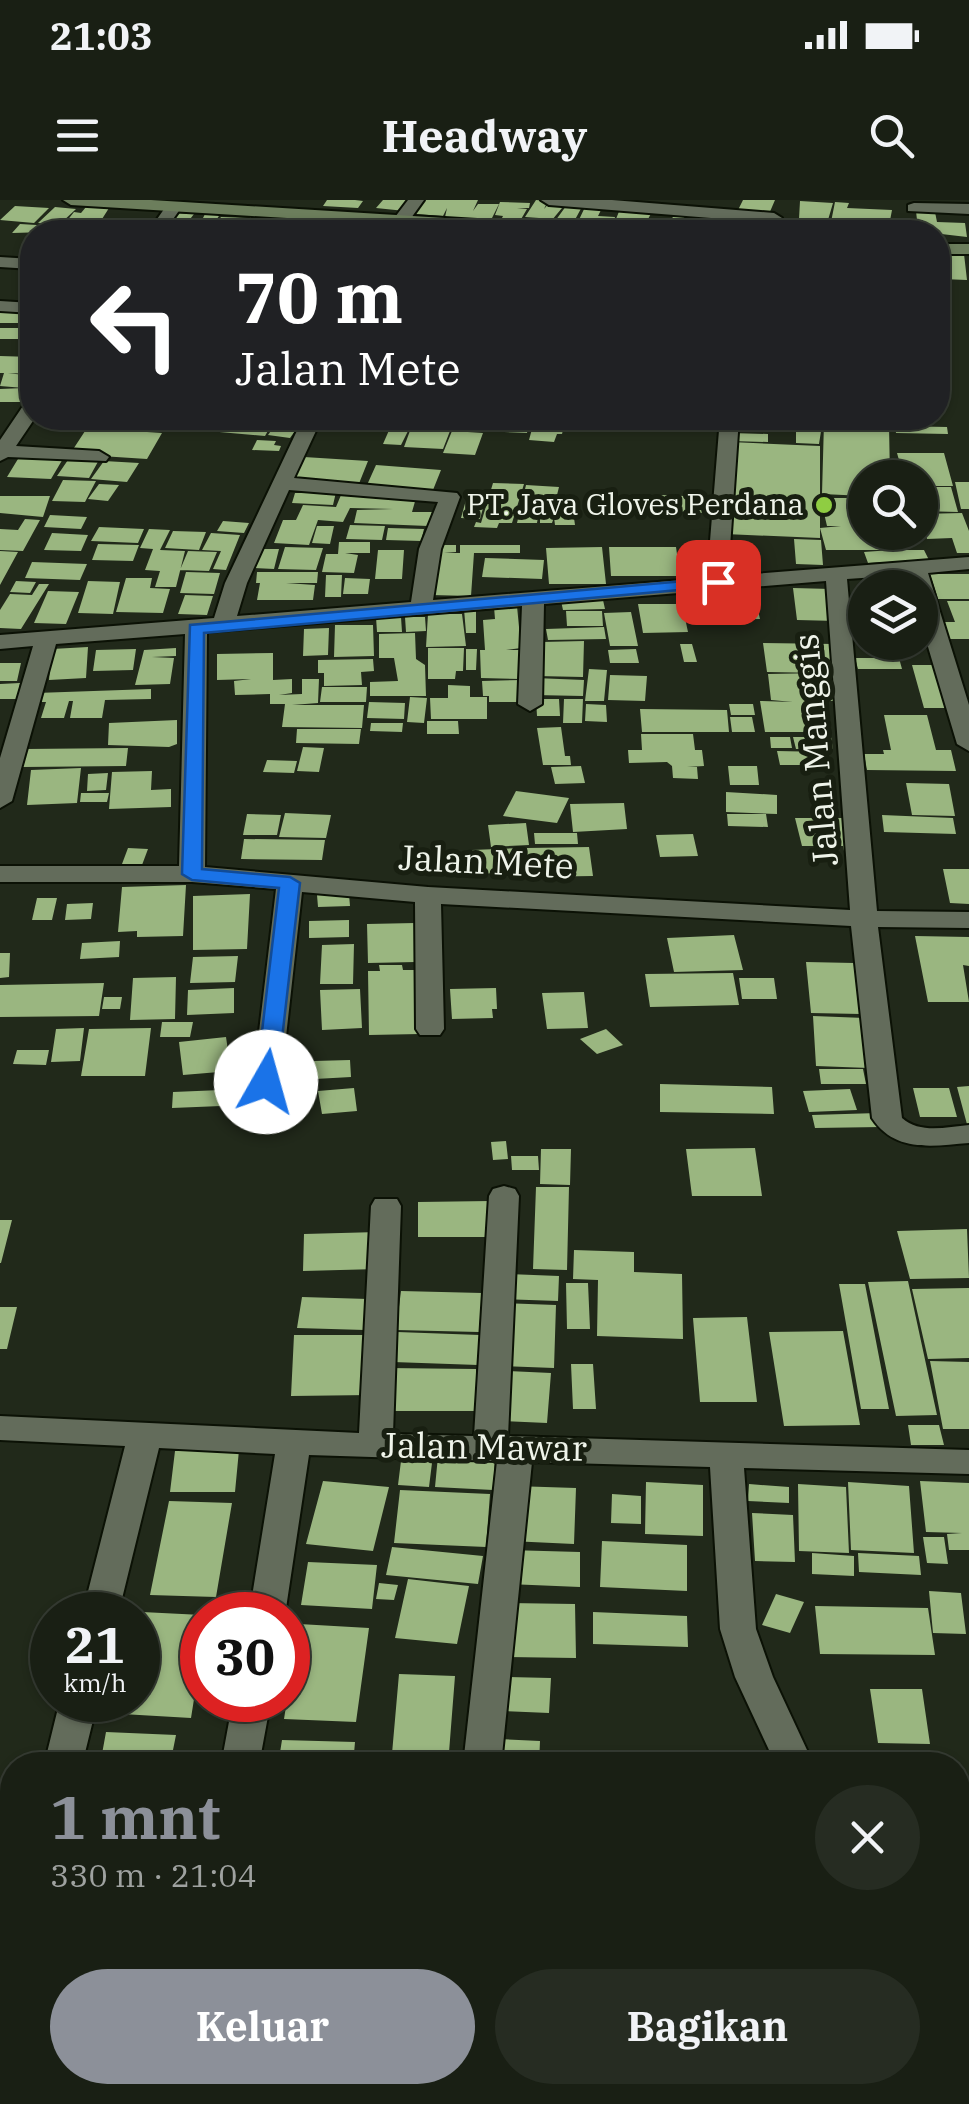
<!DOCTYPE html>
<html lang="id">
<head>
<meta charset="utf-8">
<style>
  body { margin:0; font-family:"IBM Plex Serif",serif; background:#262c22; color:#f1f3f6; height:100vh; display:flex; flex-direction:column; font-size:38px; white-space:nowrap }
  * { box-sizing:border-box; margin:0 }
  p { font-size:32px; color:#9fa2a0 }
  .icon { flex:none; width:55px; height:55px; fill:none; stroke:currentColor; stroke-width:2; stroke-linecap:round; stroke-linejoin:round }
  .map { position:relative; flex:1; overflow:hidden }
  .drawer { position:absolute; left:0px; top:1552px; width:970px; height:352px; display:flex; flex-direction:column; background:#191f14; border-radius:40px 40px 0 0; box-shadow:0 2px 8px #0004,0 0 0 2px #373d34 }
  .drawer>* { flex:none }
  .hud { position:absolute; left:20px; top:20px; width:930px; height:210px; border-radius:40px; box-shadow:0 2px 8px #0004,0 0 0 2px #373d34; background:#202124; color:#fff; overflow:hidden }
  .tools { position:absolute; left:848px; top:260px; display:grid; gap:20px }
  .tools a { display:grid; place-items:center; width:90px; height:90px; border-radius:50%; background:#191f14; box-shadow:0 2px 8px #0004,0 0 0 2px #373d34; font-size:50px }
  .speed { position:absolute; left:30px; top:1392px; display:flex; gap:20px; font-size:50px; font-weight:700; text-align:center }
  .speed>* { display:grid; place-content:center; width:130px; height:130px; border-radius:50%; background:#191f14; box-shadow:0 2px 8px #0004,0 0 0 2px #373d34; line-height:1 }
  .speed small { font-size:25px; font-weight:400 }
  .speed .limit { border:15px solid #d22; background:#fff; color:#111 }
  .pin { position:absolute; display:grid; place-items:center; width:85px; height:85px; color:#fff; margin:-42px; border-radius:20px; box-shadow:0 5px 15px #0006 }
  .me { position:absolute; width:110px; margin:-55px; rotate:7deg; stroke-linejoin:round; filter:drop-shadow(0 0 8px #0008) }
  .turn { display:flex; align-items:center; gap:35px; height:210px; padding:0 50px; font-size:45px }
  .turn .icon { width:130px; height:130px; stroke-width:2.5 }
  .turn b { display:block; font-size:70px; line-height:85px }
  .round { display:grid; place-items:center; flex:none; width:105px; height:105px; border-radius:52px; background:#262c22 }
  .headline { display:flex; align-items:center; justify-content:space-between; height:170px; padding:0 50px }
  h1 { font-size:60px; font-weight:800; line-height:75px; color:#8c9099 }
  .cta { display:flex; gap:20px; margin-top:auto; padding:20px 50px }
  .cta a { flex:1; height:115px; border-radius:60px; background:#8c9099; color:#fff; font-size:40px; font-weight:800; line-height:115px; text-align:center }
  .cta a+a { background:#262c22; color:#f1f3f6 }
  .status { display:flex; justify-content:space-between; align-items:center; height:70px; padding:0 50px; background:#191f14; direction:ltr }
  .status svg { height:28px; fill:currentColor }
  header { display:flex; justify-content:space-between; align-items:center; height:130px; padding:0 50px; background:#191f14; font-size:45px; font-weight:800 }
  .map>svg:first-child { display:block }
  .building { fill:#9ab680 }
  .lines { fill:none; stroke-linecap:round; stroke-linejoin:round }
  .street-casing { stroke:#0b1105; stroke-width:4 }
  .secondary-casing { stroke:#0b1105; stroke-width:4 }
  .street { fill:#636c5b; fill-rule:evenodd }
  .secondary { fill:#6c7e5c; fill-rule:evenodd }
  .route { fill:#1a73e8; stroke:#114b97; stroke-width:2.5 }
  .poi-dot { fill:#8fcd42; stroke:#181f11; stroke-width:4 }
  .labels { text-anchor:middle; stroke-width:10; stroke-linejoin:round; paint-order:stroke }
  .far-poi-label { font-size:30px; fill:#eff4ea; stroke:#181f11; text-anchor:end }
  .street-label { font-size:35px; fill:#eff4ea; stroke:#181f11 }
</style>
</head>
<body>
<div class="status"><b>21:03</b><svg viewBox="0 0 49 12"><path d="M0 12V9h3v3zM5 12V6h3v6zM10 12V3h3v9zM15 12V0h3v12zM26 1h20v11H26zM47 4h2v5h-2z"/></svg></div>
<header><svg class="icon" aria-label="menu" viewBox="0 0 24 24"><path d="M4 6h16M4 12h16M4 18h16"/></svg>Headway<svg class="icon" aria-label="search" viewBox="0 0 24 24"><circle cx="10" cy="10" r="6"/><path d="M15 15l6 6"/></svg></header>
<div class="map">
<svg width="969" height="1904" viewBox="0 0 969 1904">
  <rect width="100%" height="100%" fill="#21291a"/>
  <path class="building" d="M327 0H355L363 1 358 8 323 6Z
    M383 0H411L405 11 376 8Z
    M419 0H478L473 11 478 4H499L491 20 445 17 447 8 443 16 416 14 410 19Z
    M536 0 548 1 544 9 551 1 567 2 547 26 535 25 539 18 525 17Z
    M743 0H775L769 14 737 12Z
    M800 1 833 3 828 20H821L816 32 777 30 783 18 799 19Z
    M500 2 530 3 529 8H517L527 9 520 21 501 20 503 16 495 15Z
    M569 2 584 3 570 29 550 28Z
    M835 2 849 3 847 8 892 10 889 26 839 23 852 25 850 29 834 28 836 23 831 22Z
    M586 5 601 10 598 16 615 17 613 25 576 26Z
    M15 6 49 8 34 23 0 20Z
    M55 7 76 9 59 25 38 23Z
    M86 7 109 8 97 27H105L101 32H58L74 12 81 13Z
    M620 9 652 12 644 26 614 24Z
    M916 11 935 12 937 22 965 23 967 37 924 32 923 20H917Z
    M206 12 221 13 208 32H182L192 18H203Z
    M675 12H686L684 18H693L689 29 668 28Z
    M175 13 194 14 184 27 164 26Z
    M251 16 281 18 273 32H241Z
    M221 17 248 18 233 32H216L221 27H214Z
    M120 18 143 20 130 32H105Z
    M697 18 714 20 712 23 724 24 720 32 691 30Z
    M283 19 308 20 301 32H275Z
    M311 20 340 22 334 32H303Z
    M345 23 371 25 397 26 394 32H338Z
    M20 24 53 26 47 32 12 33Z
    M946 53 964 54 967 80 942 79 939 57H947Z
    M0 109H32L25 123H0Z
    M0 128H26L20 139H0Z
    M0 156 32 157V174L8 173 32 176V190L22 202H0V189L24 188 0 186 4 173H0Z
    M46 218H94L89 226 42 223Z
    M102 218 133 220 128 229 96 227Z
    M204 218 227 219 296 218 285 230 295 231 290 238 268 235 273 228 249 226 269 229 265 236 208 231 214 223H209L204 231 193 230Z
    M310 218H386L377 228Z
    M407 218H437L433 228 405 226Z
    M439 218H517L516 222H529L527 233 436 229Z
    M535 218H566L562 234H557L554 242 529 240Z
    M824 222 889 225 890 278H865V296L822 294Z
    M796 223 822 225 819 244 796 243V231H809L795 230Z
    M895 226 947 227 948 234 896 233Z
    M87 228 162 233 147 259 70 254Z
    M390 228 409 229 401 245 383 244Z
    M411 228 450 231 443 249 404 247Z
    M452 231 483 233 475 255 443 253Z
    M731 233 768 234V242L731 241Z
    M257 240 276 241 274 245 281 246 279 251 252 250Z
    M731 242 820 246V338L725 334Z
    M897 253H944L953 286H920V278H904Z
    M21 254 64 257 51 279 7 277Z
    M70 257 100 258 89 278 57 276Z
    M304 257 368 261 358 286 292 282Z
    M104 261 139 263 127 282 91 279Z
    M376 265 441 270 433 290 367 285Z
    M63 280 96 281 85 302 52 301Z
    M955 282H969V309H961Z
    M493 283 524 284 512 323H499L497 328 474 327 476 322 481 323Z
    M99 284 119 285 108 301 88 299Z
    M526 285 559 287 554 307H566L564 319 574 318 575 325H555L554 317 552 323H540V305L537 323H517Z
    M306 287 337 288 333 305 292 303 295 293H304Z
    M920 287H951L958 312 920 311Z
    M341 295 416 298 412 312H432L428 326 354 323 357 310 393 309 350 308 343 322 318 320 309 345 274 343 283 320H296L303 305 336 307Z
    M661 295 707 297 705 313 659 310Z
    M0 296H50L43 317 0 313Z
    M826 298H865V332H899L905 350H924L929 360 868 363 864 352 891 350H826L820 328 841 326H827L823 309H829Z
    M466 300 485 301 480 319 461 318Z
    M962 313 969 331V353H957L952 338 927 339 920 314Z
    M50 315 87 317 81 329 44 327Z
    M25 319 40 320 23 351 0 350V329L18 330Z
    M223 321 249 323 244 333 217 331Z
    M350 325 385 326 382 340 346 339Z
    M317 326H334L330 344 312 343Z
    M99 327 144 329 138 343 91 341Z
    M388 328 424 329 421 341 386 340Z
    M149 329 170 330 160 350 185 351 176 387H155L160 371 145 370 153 349 140 348Z
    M173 331 206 332 199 350 165 348Z
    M52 333 88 335 81 351 44 350Z
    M211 333 240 335 226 370 213 369 221 351 202 350Z
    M794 339 821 340 823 365 796 364Z
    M339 342H370V353H345L358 355 354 373 322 372 326 354H338Z
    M98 344 139 345 133 361 92 360Z
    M437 345H456V352L444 353H460V345H520V353H474L471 396 431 395Z
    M285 347 323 348 316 370 278 369Z
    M602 347 606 384H549L546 348Z
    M609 347H676L680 376H611Z
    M257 349H279L274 369 252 368Z
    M378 350H404L402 379H375Z
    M0 351 18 352 0 385Z
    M188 351 217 352 209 371 180 370Z
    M485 358 544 360 542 379 482 377Z
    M32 362 87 364 80 380 25 378Z
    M186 372 220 373 214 394 180 393Z
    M257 372H318L317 383H286L315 385 313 400H257L260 383H256Z
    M930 374H969V399H938Z
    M326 375H342L341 397H325Z
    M126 378H152L150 388 170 389 163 413 116 412Z
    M345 378 370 379 368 394H343Z
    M16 381 36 382 30 393 10 392Z
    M88 381 120 382 113 414 78 413Z
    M39 384H49L21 429 0 428V410L10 394 32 395Z
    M793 388 831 389 837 421 797 420Z
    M48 391 79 392 66 424 34 423Z
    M753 391 760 419 708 420 702 392Z
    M185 395 213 396 207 415 178 414Z
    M603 400 605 409 563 410 561 401Z
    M947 401H969V439H947L941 422H955Z
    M638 404H682L688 432 643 433Z
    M517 406 521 448 506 450H521V479L481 478 480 450H485L483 420 495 419 494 407Z
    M865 407V425H855L848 408Z
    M476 408V433H466L464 409Z
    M566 411H602L603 426H567Z
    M631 412 638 446H610L604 413Z
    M428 414H462L466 446 426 447Z
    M376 417H401L402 432H377Z
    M405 417H425L426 431 406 432Z
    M335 425H373L374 456 334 457Z
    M604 427 606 439 548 440 546 429Z
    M329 428 328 455 303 456 304 429Z
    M415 433 416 459 425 465 426 496H370V482L398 481 394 458H379V434Z
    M584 441 583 477 537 476 538 467H543L542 442Z
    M763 443 834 444 839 474H830L833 501H812L817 532H765L760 501 793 502 771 500 768 474 822 473 767 472Z
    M680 444H692L697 462H684Z
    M88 447 86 478 49 480 52 449Z
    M176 448V456L152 457 174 458 170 484 135 485 144 450Z
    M428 448H464L463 471H456L455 479H428Z
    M136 449 133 470 93 471 96 450Z
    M466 449H477L476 470H466Z
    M636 449 639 463H610L608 450Z
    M273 453V480L292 479V493L279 495 302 494V479H319L318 503 292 505H364L362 528 282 527 285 504H270V494L235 495 234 481 251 479 217 480V454Z
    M855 458H899L902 469H858Z
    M373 459 374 471 361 472 362 485 324 486V473H318V460Z
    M0 463H21L17 481H0Z
    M912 465H940L954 508H924Z
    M589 469 607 470 604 501H585Z
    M610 475 647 476 645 501 608 500Z
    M535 478 584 480 583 496 534 495Z
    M522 480 524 502H489V496H483L482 481Z
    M20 483 17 499H0V484Z
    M448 485 470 486V497H487V519H431L430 498H448Z
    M322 487H367L366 502H320Z
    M151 489V499L105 500 102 518H70L73 501H69L64 518H41L46 502H35L36 493Z
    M410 497 427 498 424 523 407 522Z
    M536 499H559L560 516H537Z
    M564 499H583L582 523H563Z
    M369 502 405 503 404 519 367 518Z
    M586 504 606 505 607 522 585 521Z
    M729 504H753L755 515H731Z
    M640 509 727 510 729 532H642Z
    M884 515H927L936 550H951L956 571 867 570 864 554H884L883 550H891Z
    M730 517H752L755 532H732Z
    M177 520V544L169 547 108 545 109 523Z
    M427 521H458L459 534H427Z
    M371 523H403L402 532 370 531Z
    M561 527 565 556H570L571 565H543L537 528Z
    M297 529H361L359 544 296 543Z
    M641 534H693L695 550H702L704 566 687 567H697L698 579 673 578 672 566 667 562 629 563 628 550H642Z
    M770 537H790L792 548H771Z
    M793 537H831L833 549H796Z
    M303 547 324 548 319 572 297 571Z
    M128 548 126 566 23 567 26 549Z
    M777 551 826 552 828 565H780Z
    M267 560 297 561 294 573 263 572Z
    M581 566 585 583 555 584 551 567Z
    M728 566H757L759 585H730Z
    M81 568 77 603 27 605 31 570Z
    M152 571 151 590 171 589V607L109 609 112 572Z
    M108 573 106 590 87 591 88 574Z
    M906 583 949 584 955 616 912 615Z
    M516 591 569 598 557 623 503 616Z
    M726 592 777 595V614L726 612Z
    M81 593H109L107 602H80Z
    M624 603 627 629 573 632 570 604Z
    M285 613 331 615 326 638 279 637Z
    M247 614 281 615 277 635H243Z
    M727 614H766L768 627 728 626Z
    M882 615 953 618 956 634 884 632Z
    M795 618H847L856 650 844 651 843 646H802Z
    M526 623 529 645 491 647 488 625Z
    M534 633H577L578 644H535Z
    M693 634 698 656 660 657 656 635Z
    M244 639 325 640 322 660 241 659Z
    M589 647 593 676 529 677 527 648Z
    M128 648 148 649 142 665 122 664Z
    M523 648 526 672 474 674 472 650Z
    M442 653H467L468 673H443Z
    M943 669H969V704L950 703Z
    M186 685 183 736 137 737V731L118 732 122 687Z
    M250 694 247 749 193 750V696Z
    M349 694 350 706 318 707 317 695Z
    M37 698H57L52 720H32Z
    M93 703 91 719 65 720 67 704Z
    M349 720V737L309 738V721Z
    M415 723 416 762 368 763 367 724Z
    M734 735 743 770 674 772 667 738Z
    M915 736 969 737V766L963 765 969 802H928Z
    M120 741 119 757 80 759 82 743Z
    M354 744 353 784H320L322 745Z
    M0 753H10L9 777 0 778Z
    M238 756 235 782 190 783 193 757Z
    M806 762 854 763 861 814 811 813Z
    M379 765H402L403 770H416L420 834 369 835 368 771H380Z
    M733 773 739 805 650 807 645 774Z
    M176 777 175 819 130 820 133 778Z
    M739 778H774L777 799H742Z
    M104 783 99 816 0 817V785Z
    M234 788V813L187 815 188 790Z
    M496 788 497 809H492L493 818 452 819 450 789Z
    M360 789 362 828 322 830 320 790Z
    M584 792 588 828 547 829 542 793Z
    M104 797H122L120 809H102Z
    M813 816 865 818 869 868 816 866Z
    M162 822H193L190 837H160Z
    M84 828 80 861 51 862 56 829Z
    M151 828 145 876H81L89 829Z
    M606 829 623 845 597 854 580 839Z
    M226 837 231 871 183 875 179 842Z
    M17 850H49L46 865 13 864Z
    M350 860 351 877 315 879 314 861Z
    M819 869H863L866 884H821Z
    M660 884 772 887 774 914 660 912Z
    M969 886V928H968L957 887Z
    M354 888 357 911 322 914 318 891Z
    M913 888H949L957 917H920Z
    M850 889 857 910 809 912 803 891Z
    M221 890V906L172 908 173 892Z
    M878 913 881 927 815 928 812 915Z
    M506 941 508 959 493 960 491 942Z
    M755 948 762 996H692L686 949Z
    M541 949H571L570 985 540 984Z
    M511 956H538L539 970H512Z
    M536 987H569L567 1070 533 1069Z
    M490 1001 491 1037H418V1002Z
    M0 1020H12L1 1063H0Z
    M967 1029 969 1078 910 1079 897 1031Z
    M378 1032V1069L303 1071 304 1034Z
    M574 1050 634 1052V1072L682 1074 683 1139 597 1136 598 1080 573 1079Z
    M505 1074 559 1076 558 1101 504 1099Z
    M908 1081 937 1215 896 1216 868 1082Z
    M566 1083H588L590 1129H567Z
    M839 1084H865L889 1209H861Z
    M969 1088V1158L928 1159 912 1089Z
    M401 1091 482 1093 479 1132 396 1130Z
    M302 1097 368 1099 365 1130 297 1128Z
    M504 1103 556 1105 554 1168 500 1166Z
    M0 1107H17L7 1149H0Z
    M747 1117 757 1202H700L693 1118Z
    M843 1131 860 1225 784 1226 769 1132Z
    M397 1132 480 1135 478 1165 393 1162Z
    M294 1135H372L370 1195 291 1196Z
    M930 1161 969 1162V1229H943Z
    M571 1164H593L596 1209H573Z
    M386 1168 476 1169V1211H383Z
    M507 1171 551 1173 547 1223 502 1221Z
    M908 1225H939L944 1245H911Z
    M239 1250 235 1292H170L175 1251Z
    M402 1253 433 1255 429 1287 398 1285Z
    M438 1256 495 1258 493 1290 435 1287Z
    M323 1281 389 1287 373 1351 306 1344Z
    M920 1281 969 1283V1350H949L947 1334 962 1333 926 1332Z
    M646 1282 703 1285V1336L645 1334Z
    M848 1282 909 1286 914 1353 851 1350Z
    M749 1284 789 1287V1303L748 1301Z
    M798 1284 846 1287 849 1353 799 1351Z
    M514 1286 576 1288 574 1344 510 1341Z
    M400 1290 490 1294 486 1347 394 1343Z
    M612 1294 641 1296V1324L611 1323Z
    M169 1301 232 1303 216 1397 150 1395Z
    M752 1313 793 1315 795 1362 755 1361Z
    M923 1337H944L948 1364 927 1363Z
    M602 1341 687 1345V1391L600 1387Z
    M392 1347 483 1356 478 1384 386 1375Z
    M508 1350 580 1352V1387L505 1384Z
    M812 1353 854 1356V1376L812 1374Z
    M858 1353 919 1356 921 1375 859 1372Z
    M308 1362 377 1365 372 1409 301 1405Z
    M408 1379 469 1386 457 1444 395 1438Z
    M379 1383 398 1385 394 1400 376 1399Z
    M929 1391 961 1393 966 1434 933 1433Z
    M776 1394 804 1402 790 1433 762 1425Z
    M503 1403 575 1404 576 1458 503 1457Z
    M815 1406 928 1408 935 1455 820 1454Z
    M142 1412 202 1415V1449L191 1518 122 1514 125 1500H138V1435Z
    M593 1412 687 1416 688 1447 593 1444Z
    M299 1424 369 1428 356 1522 284 1519Z
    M399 1474 455 1476 448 1565H391Z
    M505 1477 551 1478 549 1513 502 1511Z
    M870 1489H922L930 1544 878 1543Z
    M106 1532 176 1535 170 1565H100Z
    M499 1539 540 1541 539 1565H497Z
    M282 1540 355 1542 353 1565H278Z
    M627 1550 686 1552V1565H627Z
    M693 1552 743 1554V1565H693Z
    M873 1552 935 1557V1565H873Z
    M958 1707H960L965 1757 958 1756Z
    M12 1755V1848H0V1756Z
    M958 1789 967 1790 969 1904H932L931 1892H958Z
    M174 1892H226L225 1904H172Z
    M386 1892H494L493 1904H385Z
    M500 1892H524L523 1904H499Z
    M531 1892H602L600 1904H530Z
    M638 1892H665L666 1904H638Z
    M672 1892H737L738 1904H673Z
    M761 1892H834L835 1904H761Z
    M842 1892H920L921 1904H842Z"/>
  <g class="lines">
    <defs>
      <path id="street" d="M408 0H424L406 25H394L392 21Z
        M541 0H612L774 13 782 18 774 23 549 5Z
        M169 2 183 5 164 32H148Z
        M914 3 969 4V14L908 11V5Z
        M0 57 32 59V69L0 67Z
        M0 101 32 103V113L0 111Z
        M32 201 35 218 16 246 99 251 109 257 106 261 8 257 0 261V240L25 203Z
        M303 218H322L294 278 457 293 460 297 441 349 433 400 707 378 720 218H739L728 376 969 357V369L928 373 969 505V551L957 544 920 420V388H910L906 375 847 379 877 711 969 712V728L878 727 902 918C920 934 946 927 969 925V943C932 946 895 953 872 918L851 726 441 704 444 829 440 835H420L416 829 415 702 302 692 281 882 277 888H257L253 882 276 689 192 682H0V666H179L185 434 56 444 12 601 0 608V558L33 446 0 449V435L214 418 225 383ZM289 290 438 302 419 349 411 402 237 416 247 383ZM826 381 850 710 428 687 205 667 207 432 522 406 518 504 530 511 542 504 544 404Z
        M504 986 515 989 519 996 508 1236 969 1250V1274L744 1268 756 1429 773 1477 814 1565H776L735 1477 720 1429 710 1267 532 1262 501 1565H463L497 1261 309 1255 285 1415H249L275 1254 159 1248 118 1415H82L125 1246 0 1240V1216L359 1233 371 1006 375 999H397L401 1006 393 1234 474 1236 489 996 493 989Z
        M60 1500H98L82 1565H44Z
        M233 1500H271L259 1565H221Z
        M958 1758 969 1759V1795L958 1794Z
        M40 1892H84L81 1904H37Z
        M314 1892H358L357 1904H313Z"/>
      <path id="secondary" d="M63 0H151L593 27 601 32H519L71 5Z
        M938 44H969V54H938Z"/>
    </defs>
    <use href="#street" class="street-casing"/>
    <use href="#secondary" class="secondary-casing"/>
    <use href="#street" class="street"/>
    <use href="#secondary" class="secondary"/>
  </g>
  <path class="route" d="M718 378 726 382 723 386 204 433 202 669 290 677 300 683 277 882 266 889 259 887 256 882 279 688 192 680 182 674 190 425Z"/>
  <circle class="poi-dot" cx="824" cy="305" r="10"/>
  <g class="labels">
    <g class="far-poi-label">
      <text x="804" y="315">PT. Java Gloves Perdana</text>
    </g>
    <g class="street-label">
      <text transform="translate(816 550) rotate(-95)" y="12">Jalan Manggis</text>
      <text transform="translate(486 662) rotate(3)" y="12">Jalan Mete</text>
      <text transform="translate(484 1247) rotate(1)" y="12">Jalan Mawar</text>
    </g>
  </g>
</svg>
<div class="tools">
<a><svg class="icon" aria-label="search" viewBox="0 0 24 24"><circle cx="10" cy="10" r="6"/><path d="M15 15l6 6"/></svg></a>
<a><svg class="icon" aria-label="layers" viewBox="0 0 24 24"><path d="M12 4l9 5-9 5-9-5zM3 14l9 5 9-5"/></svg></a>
</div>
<div class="speed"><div>21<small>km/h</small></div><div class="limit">30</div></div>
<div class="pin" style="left:718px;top:382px;background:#d93025"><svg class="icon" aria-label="arrive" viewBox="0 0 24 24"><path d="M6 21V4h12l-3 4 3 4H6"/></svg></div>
<svg class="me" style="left:266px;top:882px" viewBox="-20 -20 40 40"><circle r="19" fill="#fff"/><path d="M0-13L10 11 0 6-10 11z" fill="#1a73e8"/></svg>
<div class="hud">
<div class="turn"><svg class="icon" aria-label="left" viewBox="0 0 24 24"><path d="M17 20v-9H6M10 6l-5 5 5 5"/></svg><div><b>70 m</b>Jalan Mete</div></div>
</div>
<section class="drawer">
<div class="headline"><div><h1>1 mnt</h1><p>330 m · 21:04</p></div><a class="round"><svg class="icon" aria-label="close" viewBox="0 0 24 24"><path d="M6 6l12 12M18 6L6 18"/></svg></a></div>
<div class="cta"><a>Keluar</a><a>Bagikan</a></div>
</section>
</div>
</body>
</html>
